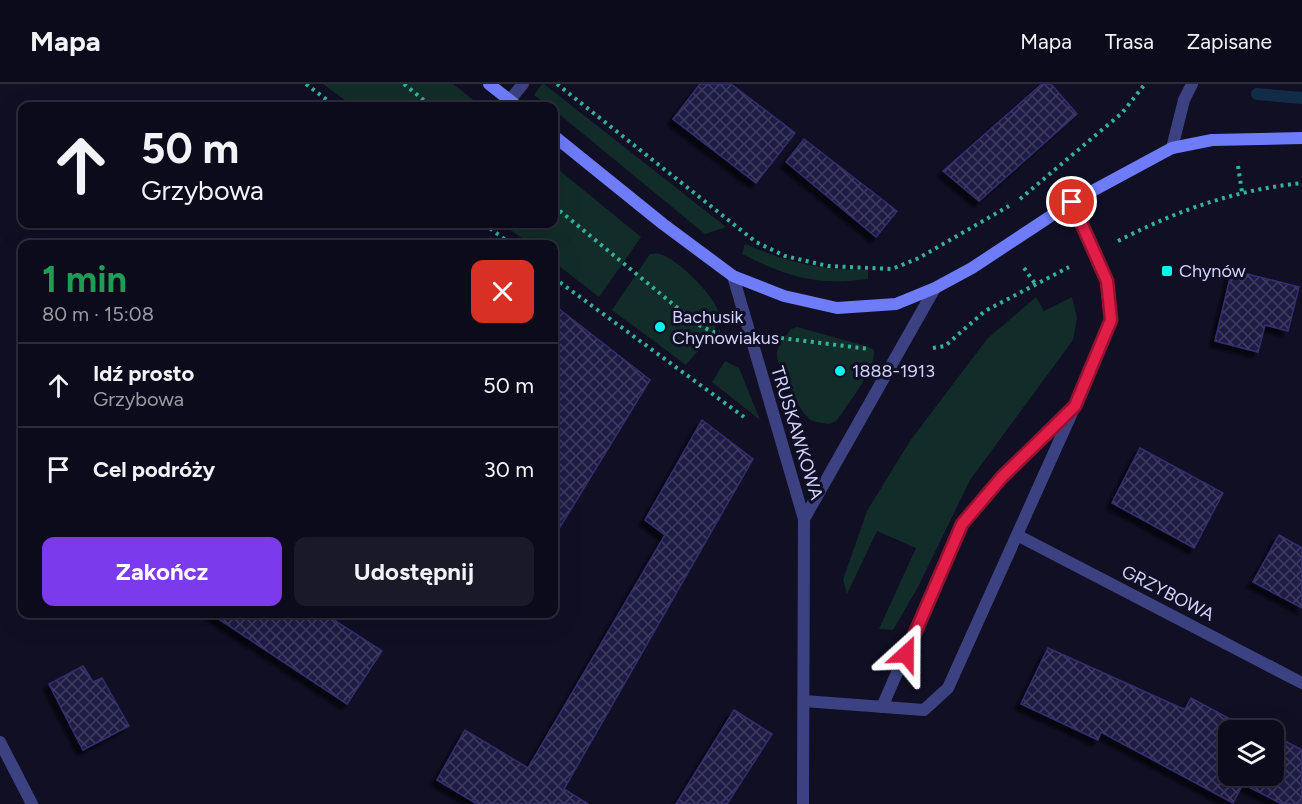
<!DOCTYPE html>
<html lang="pl">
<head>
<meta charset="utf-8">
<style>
  body { margin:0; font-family:Figtree,sans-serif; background:#1a1928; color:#f1f3f6; height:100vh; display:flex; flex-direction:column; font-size:22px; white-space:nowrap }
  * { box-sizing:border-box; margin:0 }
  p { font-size:20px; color:#9a9ba3 }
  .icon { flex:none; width:33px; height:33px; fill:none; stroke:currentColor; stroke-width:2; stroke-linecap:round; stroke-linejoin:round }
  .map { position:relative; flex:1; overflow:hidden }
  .panel { position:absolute; left:18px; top:156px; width:540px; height:378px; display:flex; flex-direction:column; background:#0c0b1b; border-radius:12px; box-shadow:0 6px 24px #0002,0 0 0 2px #2c2b3a }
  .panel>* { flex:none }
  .hud { position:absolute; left:18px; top:18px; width:540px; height:126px; border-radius:12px; box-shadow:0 6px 24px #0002,0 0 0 2px #2c2b3a; background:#0c0b1b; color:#f1f3f6; overflow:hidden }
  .buttons { position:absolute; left:1218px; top:636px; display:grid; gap:12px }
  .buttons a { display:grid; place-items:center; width:66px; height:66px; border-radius:12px; background:#0c0b1b; box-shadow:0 6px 24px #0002,0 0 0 2px #2c2b3a; font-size:30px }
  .pin { position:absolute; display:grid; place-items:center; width:51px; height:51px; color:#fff; margin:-26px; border:3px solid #fff; border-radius:50%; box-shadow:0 2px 6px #0007 }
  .me { position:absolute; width:66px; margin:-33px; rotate:24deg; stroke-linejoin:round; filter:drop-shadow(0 0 4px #0008) }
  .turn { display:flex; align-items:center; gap:21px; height:126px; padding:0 24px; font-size:27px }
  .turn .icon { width:78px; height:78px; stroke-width:2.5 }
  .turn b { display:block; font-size:42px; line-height:51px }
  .round { display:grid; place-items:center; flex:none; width:63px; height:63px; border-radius:12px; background:#1a1928 }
  .headline { display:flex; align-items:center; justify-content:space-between; height:102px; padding:0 24px }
  h1 { font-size:36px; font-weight:700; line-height:45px; color:#1e9e55 }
  .button { display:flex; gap:12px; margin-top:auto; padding:12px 24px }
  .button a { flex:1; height:69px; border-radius:12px; background:#7c3aed; color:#fff; font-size:24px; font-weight:700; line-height:69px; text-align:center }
  .button a+a { background:#1a1928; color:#f1f3f6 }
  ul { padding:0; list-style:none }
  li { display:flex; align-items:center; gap:18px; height:84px; padding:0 24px; border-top:2px solid #2c2b3a }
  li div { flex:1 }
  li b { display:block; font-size:22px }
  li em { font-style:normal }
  header { display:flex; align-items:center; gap:36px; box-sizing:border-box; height:84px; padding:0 30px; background:#0c0b1b; border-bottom:2px solid #2c2b3a }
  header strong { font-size:28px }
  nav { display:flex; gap:33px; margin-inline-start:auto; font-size:21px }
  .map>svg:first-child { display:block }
  .grass { fill:#122d29 }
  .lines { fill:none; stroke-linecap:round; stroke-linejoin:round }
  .stream { stroke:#102c47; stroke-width:12 }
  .building { fill:url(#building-cross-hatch); stroke:#332f6f; stroke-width:1.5; filter:url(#shadow) }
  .path { stroke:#33b299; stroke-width:4; stroke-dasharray:3 4.5; stroke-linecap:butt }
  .lane { stroke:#3c4281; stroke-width:12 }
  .street { stroke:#3c4281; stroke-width:12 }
  .secondary { stroke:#6e7cfa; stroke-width:12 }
  .route-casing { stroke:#92132f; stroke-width:15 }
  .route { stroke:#e11d48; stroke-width:10 }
  .poi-dot { fill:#09f4ed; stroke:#100f24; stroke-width:2 }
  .labels { text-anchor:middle; stroke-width:6; stroke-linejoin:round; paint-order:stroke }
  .poi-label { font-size:18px; fill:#d3d4fd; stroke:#100f24; text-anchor:start }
  .street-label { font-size:18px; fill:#d3d4fd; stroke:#100f24 }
</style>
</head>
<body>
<header>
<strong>Mapa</strong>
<nav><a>Mapa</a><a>Trasa</a><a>Zapisane</a></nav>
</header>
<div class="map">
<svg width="1302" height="720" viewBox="0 0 1302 720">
  <defs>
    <pattern id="building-cross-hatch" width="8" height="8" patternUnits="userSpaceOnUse" patternTransform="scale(1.5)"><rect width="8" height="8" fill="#1f1c44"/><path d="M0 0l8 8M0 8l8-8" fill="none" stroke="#3f3c60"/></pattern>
    <filter id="shadow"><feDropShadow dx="-5.5" dy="5.5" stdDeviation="1.5" flood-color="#0009"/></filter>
  </defs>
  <rect width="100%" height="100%" fill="#100f24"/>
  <path class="grass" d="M323 0H453L481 22H353Z
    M542 0H544L726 143 705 150 554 26V22H549L534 11Z
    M554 82 641 153 599 213 554 178V160H530L502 140H554Z
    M745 160C789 179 819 186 868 186V195C815 202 789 193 742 170Z
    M650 170C653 170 656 169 659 170 675 172 719 215 719 231 718 249 697 267 686 281L612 226Z
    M1036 213 1044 227 1072 213 1077 234 1073 256 970 396 918 503 893 546 879 545 916 464 877 447 847 510 843 496 867 427 910 357 987 255Z
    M797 243 866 262 874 266C876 285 848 320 837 336L830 340C825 339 816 339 811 336 800 329 776 283 777 269 778 260 786 252 791 245Z
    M725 277 739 284 760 336 712 298Z"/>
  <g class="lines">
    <path class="stream" d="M1257 10 1302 14"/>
  </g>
  <path class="building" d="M700 0H731L795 49 756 99 673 35Z
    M1042 0H1051L1077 30 979 117 943 87Z
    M804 55 897 127 876 153 786 78Z
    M1232 186 1299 203 1288 247 1265 241 1258 268 1215 257Z
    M554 221 650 296 554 453Z
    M702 336 753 375 564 705 588 720H477L437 696 465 646 528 684 665 451 645 436Z
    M1140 364 1223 409 1194 464 1112 419Z
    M1279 451 1302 464V524L1253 498Z
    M211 530H325L382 567 347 620Z
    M1048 564 1179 623 1185 625 1191 614 1243 642 1245 637 1265 646H1228V692H1274V651L1302 666V720H1282L1243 700 1233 719 1101 648 1098 656 1021 620Z
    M83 582 93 598 102 594 129 642 83 666 49 600Z
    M734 626 772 650 727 720H676Z"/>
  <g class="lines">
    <path class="path" d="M306 0 335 22
      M404 0 431 22
      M557 0 756 158 785 172 828 182 892 185 919 174 1009 122
      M1238 82 1242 108
      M1020 115 1122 29 1145 0
      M554 122 697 240 713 248H720
      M484 140 511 160
      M1118 157C1178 126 1235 106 1302 99
      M1024 184 1036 201
      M554 194 744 333
      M781 254 869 265
      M933 264 945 262 985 227 1069 183"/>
    <path class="lane" d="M509 17 523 0
      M882 623 962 440 1003 393 1074 323"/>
    <path class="street" d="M1172 64 1184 16 1192 0
      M733 192 804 435 803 720
      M804 435 935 204
      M1017 451 1302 599
      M804 617 924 626 948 604 1075 322 1111 236 1107 197 1072 118
      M0 658 32 720"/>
    <path class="secondary" d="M489 0 517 22
      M554 52 663 140 733 192 784 212 837 224 896 220 935 204 972 184 1072 118 1172 64 1212 56 1302 54"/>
  </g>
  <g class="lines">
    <defs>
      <path id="route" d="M906 570 962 440 1002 393 1075 322 1111 236 1107 197 1072 118"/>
    </defs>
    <use href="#route" class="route-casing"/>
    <use href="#route" class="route"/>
  </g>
  <g class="poi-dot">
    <rect x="1161" y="181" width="12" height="12" rx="3"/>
    <circle cx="660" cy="243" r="6"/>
    <circle cx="840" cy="287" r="6"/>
  </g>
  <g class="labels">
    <g class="poi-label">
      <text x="1179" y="193">Chynów</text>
      <text x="672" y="239">Bachusik<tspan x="672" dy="21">Chynowiakus</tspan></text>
      <text x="852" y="293">1888-1913</text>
    </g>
    <g class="street-label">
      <text transform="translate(797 349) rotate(73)" y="6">TRUSKAWKOWA</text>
      <text transform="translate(1168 509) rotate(27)" y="6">GRZYBOWA</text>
    </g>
  </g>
</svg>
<div class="buttons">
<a><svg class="icon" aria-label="layers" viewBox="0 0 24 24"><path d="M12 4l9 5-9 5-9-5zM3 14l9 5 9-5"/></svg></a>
</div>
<div class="pin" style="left:1072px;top:118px;background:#d93025"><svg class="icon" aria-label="arrive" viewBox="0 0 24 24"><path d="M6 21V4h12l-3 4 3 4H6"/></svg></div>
<svg class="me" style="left:906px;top:570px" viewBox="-20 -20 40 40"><path d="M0-17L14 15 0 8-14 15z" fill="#e11d48" stroke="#fff" stroke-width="4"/></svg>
<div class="hud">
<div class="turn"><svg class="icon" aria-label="ahead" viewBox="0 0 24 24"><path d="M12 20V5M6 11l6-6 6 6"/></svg><div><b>50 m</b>Grzybowa</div></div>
</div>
<section class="panel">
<div class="headline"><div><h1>1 min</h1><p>80 m · 15:08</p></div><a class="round" style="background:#d93025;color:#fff"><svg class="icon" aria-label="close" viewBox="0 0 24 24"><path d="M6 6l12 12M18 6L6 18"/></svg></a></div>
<ul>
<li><svg class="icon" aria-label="ahead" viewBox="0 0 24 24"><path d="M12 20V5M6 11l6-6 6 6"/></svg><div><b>Idź prosto</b><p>Grzybowa</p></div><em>50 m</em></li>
<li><svg class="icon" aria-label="arrive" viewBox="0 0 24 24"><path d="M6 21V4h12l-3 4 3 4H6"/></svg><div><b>Cel podróży</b></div><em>30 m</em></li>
</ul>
<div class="button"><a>Zakończ</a><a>Udostępnij</a></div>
</section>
</div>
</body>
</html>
